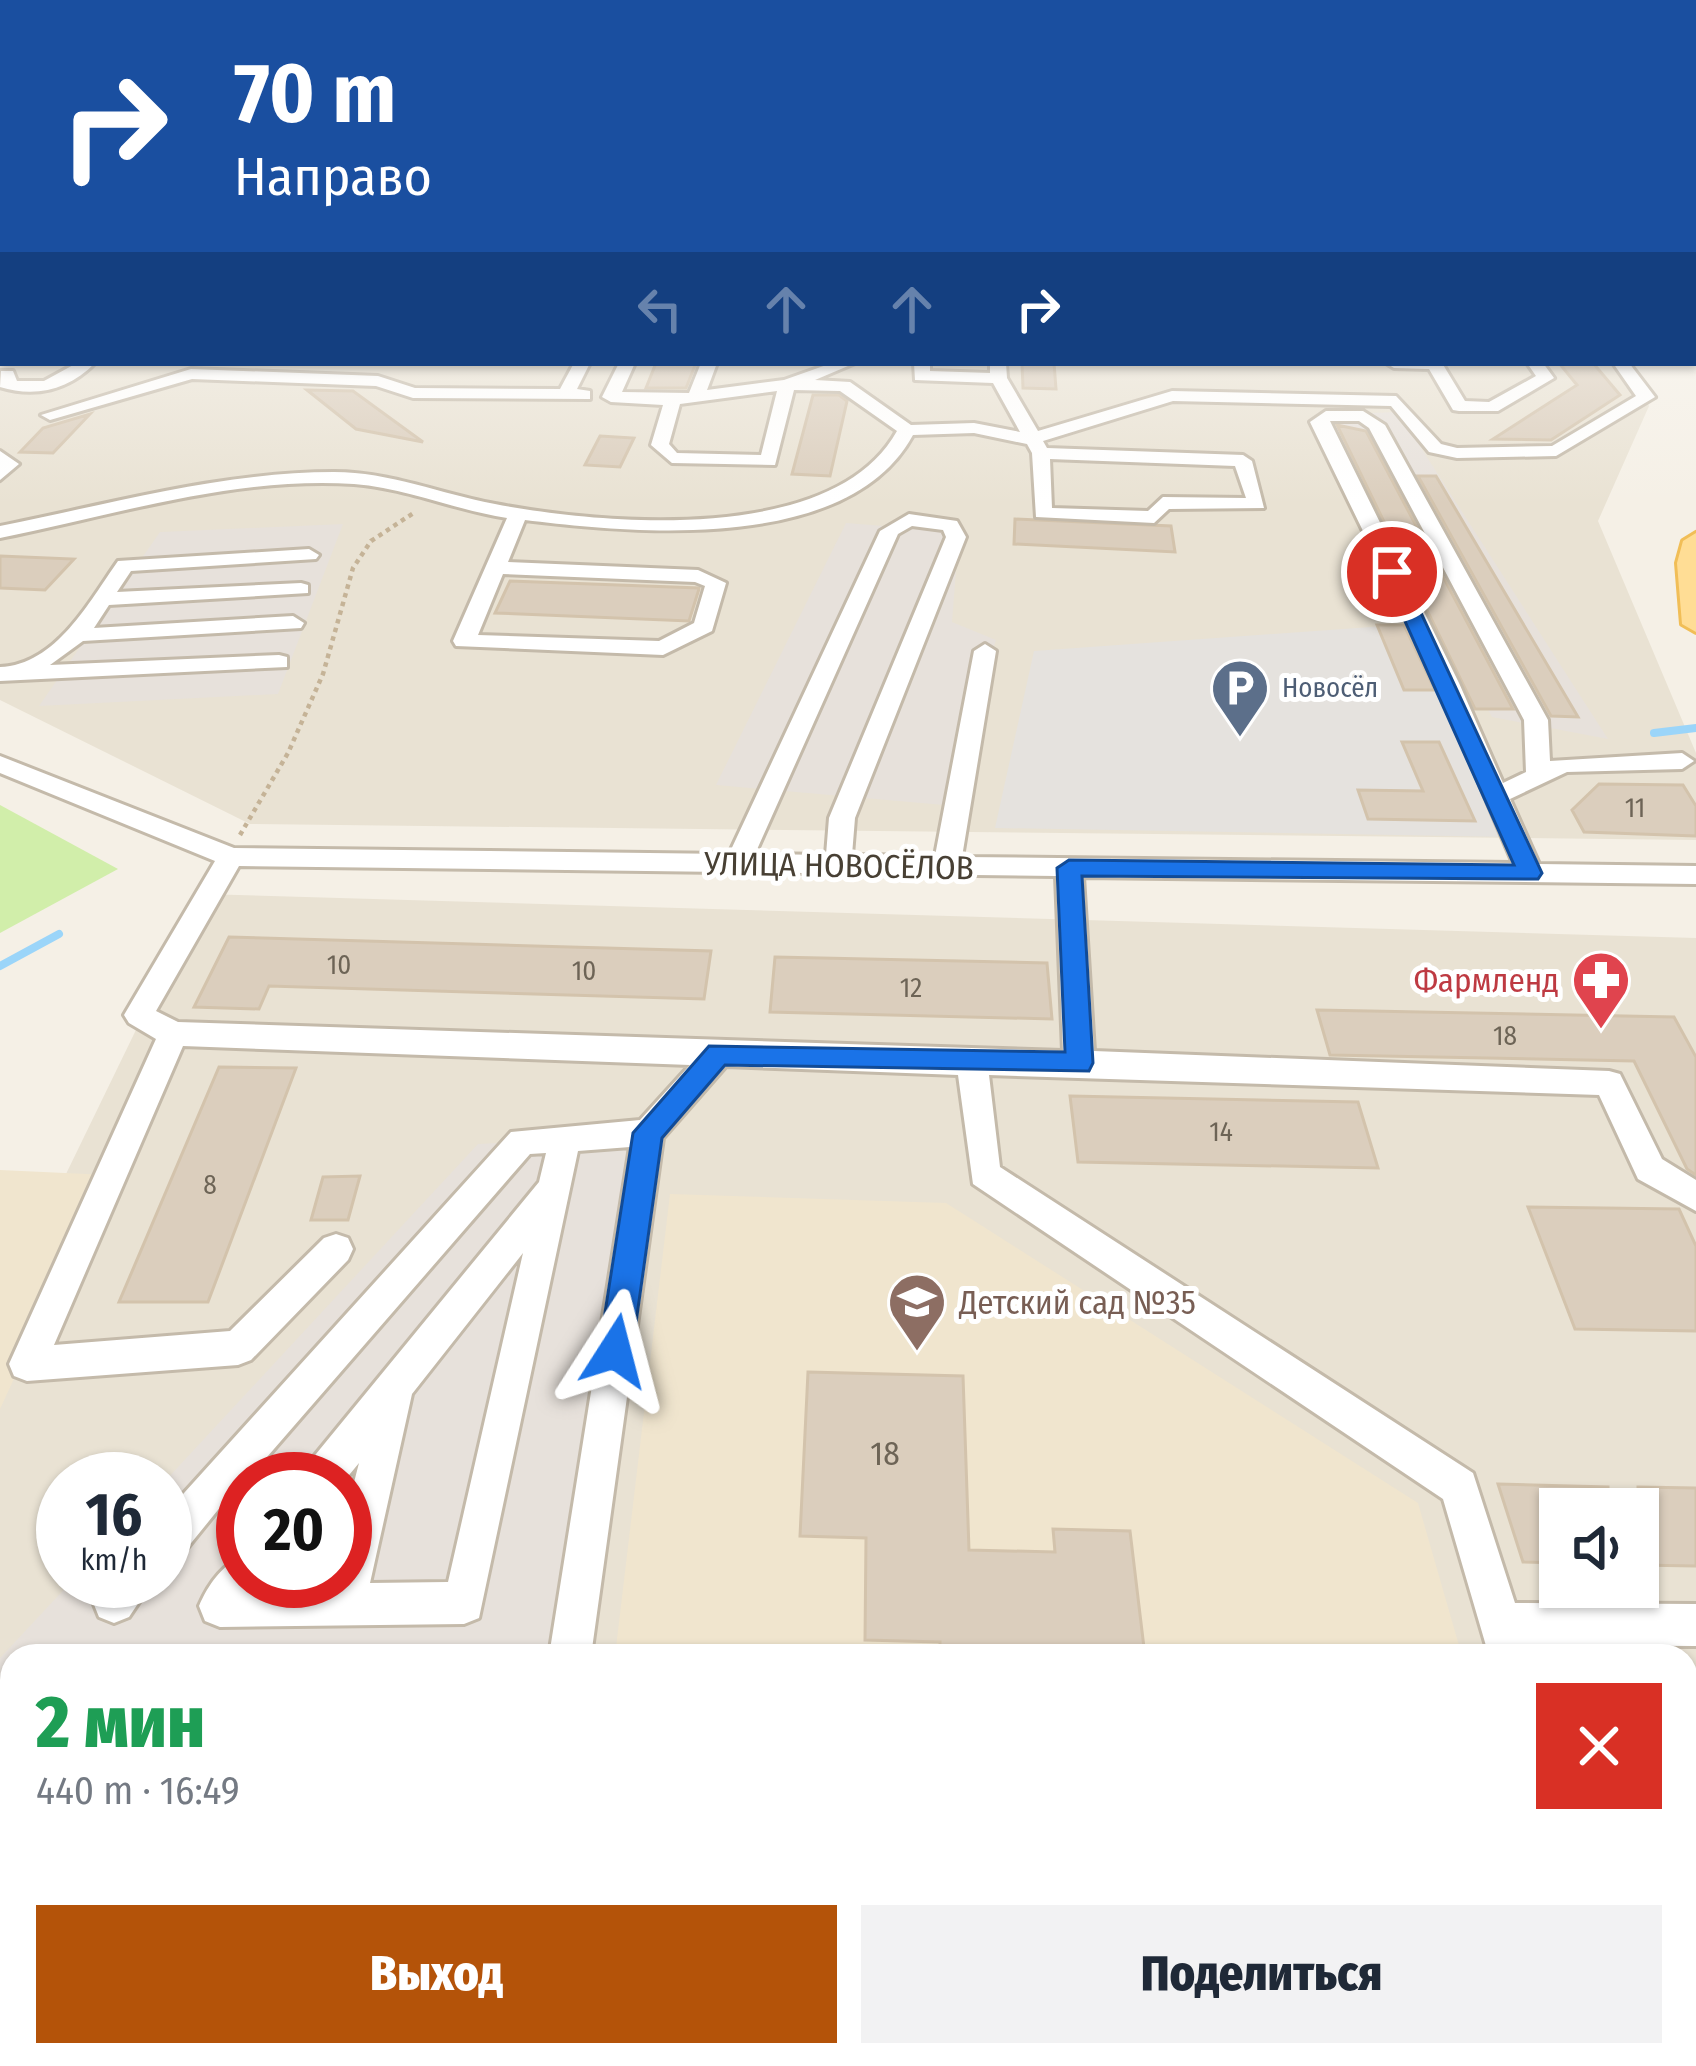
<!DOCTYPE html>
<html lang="ru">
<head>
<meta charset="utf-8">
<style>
  body { margin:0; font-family:"Fira Sans Condensed",sans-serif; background:#f2f2f3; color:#1f2937; height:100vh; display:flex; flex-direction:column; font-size:45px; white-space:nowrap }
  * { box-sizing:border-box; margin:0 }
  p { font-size:39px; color:#747a83 }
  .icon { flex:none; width:66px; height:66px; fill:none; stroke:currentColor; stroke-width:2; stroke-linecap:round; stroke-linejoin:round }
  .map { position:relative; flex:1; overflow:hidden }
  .sheet { position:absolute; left:0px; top:1644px; width:1698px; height:423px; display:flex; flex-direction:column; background:#fff; border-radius:36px 36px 0 0; box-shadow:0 3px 9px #0004 }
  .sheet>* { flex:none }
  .guide { position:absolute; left:0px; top:0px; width:1698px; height:366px; box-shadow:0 3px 9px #0004; background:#1a4fa0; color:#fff; overflow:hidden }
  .buttons { position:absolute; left:1539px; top:1488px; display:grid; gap:24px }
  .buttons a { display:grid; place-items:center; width:120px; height:120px; border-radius:0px; background:#fff; box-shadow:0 3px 9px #0004; font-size:60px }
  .speed { position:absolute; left:36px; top:1452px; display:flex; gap:24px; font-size:60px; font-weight:700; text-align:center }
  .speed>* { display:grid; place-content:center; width:156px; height:156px; border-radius:50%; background:#fff; box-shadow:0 3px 9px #0004; line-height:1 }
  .speed small { font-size:30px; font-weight:400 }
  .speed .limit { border:18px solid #d22; background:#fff; color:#111 }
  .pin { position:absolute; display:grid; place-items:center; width:102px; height:102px; color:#fff; margin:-51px; border:6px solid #fff; border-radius:50%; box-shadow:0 3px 12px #0007 }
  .me { position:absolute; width:132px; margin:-66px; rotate:9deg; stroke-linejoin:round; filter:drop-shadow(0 0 9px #0008) }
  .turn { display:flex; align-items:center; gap:42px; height:252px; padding:0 36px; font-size:54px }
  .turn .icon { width:156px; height:156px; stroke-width:2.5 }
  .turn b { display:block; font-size:84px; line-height:102px }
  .lanes { display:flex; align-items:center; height:114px; padding:0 36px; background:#0003; justify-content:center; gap:60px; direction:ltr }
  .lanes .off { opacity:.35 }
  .round { display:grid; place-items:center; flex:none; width:126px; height:126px; border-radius:0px; background:#f2f2f3 }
  .overview { display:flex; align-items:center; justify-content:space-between; height:204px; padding:0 36px }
  h1 { font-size:72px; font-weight:800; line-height:90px; color:#1e9e55 }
  .primary-button { display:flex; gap:24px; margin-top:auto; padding:24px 36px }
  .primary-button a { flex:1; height:138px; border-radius:0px; background:#b45309; color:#fff; font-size:48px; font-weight:800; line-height:138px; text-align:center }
  .primary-button a+a { background:#f2f2f3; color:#1f2937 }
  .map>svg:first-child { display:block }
  .residential { fill:#e9e2d3; fill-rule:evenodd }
  .industrial { fill:#e7e1db; fill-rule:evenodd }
  .education { fill:#f0e5ce }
  .green { fill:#d1eeaa }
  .parking { fill:#e5e2de }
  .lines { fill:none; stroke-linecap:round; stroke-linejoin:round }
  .stream { stroke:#9bd5f9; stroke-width:8 }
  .building { fill:#dbcebd; stroke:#d3c3ac; stroke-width:3 }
  .minor-casing { stroke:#c4baaa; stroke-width:6 }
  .major-casing { stroke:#f1be57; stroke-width:6 }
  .path { stroke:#c5b397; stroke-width:4.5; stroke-dasharray:4.5 4.5; stroke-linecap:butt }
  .minor { fill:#fff; fill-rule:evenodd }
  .major { fill:#ffdd95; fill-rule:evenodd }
  .route { fill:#1a73e8; stroke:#114b97; stroke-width:3 }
  .labels { text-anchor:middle; stroke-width:10; stroke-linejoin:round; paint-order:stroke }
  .far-service-label { font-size:27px; fill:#4e5e75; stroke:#fff; text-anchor:start }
  .number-label { font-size:27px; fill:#6d6456 }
  .street-label { font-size:33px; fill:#484034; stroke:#fff }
  .health-label { font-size:33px; fill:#be3a42; stroke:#fff; text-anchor:end }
  .education-label { font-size:33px; fill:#785e54; stroke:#fff; text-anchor:start }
  .near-number-label { font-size:33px; fill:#6d6456 }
</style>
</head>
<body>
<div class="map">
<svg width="1696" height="2066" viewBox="0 0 1696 2066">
  <rect width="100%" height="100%" fill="#f5f0e6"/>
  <path class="residential" d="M0 215 3 363H1630L1649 406 1598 521 1696 753V840L250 824 0 700Z
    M202 894 1696 938V2066H0V1174H66ZM63 1479H165V1581H63ZM243 1479H345V1581H243ZM1560 1509H1638V1587H1560ZM12 1656H1686V2055H12Z"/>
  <path class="industrial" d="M1398 412 1608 739 1492 717 1321 415Z
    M846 523 959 532 952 622 996 640 944 805 716 785Z
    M343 524 278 694 39 706 160 532Z
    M631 1136 554 1656H12V1677H0V1658L72 1581H165V1481L478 1144ZM243 1479H345V1581H243Z"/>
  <path class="education" d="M0 1170 108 1175 0 1409Z
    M670 1194 946 1203 1418 1503 1462 1656H615Z
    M568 2055H1576L1579 2066H567Z"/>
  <path class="green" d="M0 805 118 869 0 933Z"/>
  <path class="parking" d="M1413 624 1509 837 995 828 1034 651Z"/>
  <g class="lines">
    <path class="stream" d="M1654 733 1696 728
      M0 966 59 934"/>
  </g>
  <path class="building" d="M656 363H696L686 388H646Z
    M1022 363H1054L1056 389 1023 388Z
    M1559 363H1593L1620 395 1551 440 1493 439 1577 385Z
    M307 390 353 391 423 442 356 429Z
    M813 395H839L847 401 830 476 792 474Z
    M90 414 53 453 20 452 43 428Z
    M1337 425 1366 431 1513 709H1475Z
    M600 436 634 438 620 467 585 465Z
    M1418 476H1436L1578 717 1551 716Z
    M1015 519 1171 526 1175 552 1014 544Z
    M0 556 74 559 45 590 0 588Z
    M510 581 699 588V589L689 621 495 613Z
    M1377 625H1404L1435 690H1404Z
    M1402 742H1439L1475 821 1368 819 1358 790 1423 791Z
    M1599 784 1683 785 1696 806V836L1584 832 1572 810Z
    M229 937 469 944 711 951 704 999 269 986 259 1009 194 1007Z
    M775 957 1047 963 1052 1019 770 1012Z
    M1317 1010 1674 1017 1696 1057V1175L1687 1169 1634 1061 1330 1055Z
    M219 1067 296 1068 208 1302H119Z
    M1070 1096 1358 1102 1378 1168 1078 1162Z
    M360 1176 348 1220H311L323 1177Z
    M1528 1207 1679 1209 1696 1246V1331L1575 1329Z
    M808 1372 963 1376 969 1550 1055 1552 1053 1529 1130 1531 1145 1656H940V1642L865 1640 866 1538 800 1536Z
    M1498 1484 1608 1487V1509H1560V1563L1523 1562Z
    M1638 1487 1696 1488V1566L1638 1565Z"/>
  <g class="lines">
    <defs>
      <path id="minor" d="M3 240V250L0 251V241Z
        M77 363H95C69 390 35 398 0 387L1 371H13L17 381H44Z
        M574 363H590L577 389 590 391V399L413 398 376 386 192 379 50 420 41 415 191 369 378 376 415 388 560 389Z
        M619 363H635L622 392 689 393 701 363H717L707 390 784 380 832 363H855L815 380 850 382 911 425 974 423 1020 432 993 383 915 380 914 363H930V371L990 373V363H1006L1007 378 1038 431 1172 391 1396 396 1441 444 1457 448 1552 446 1636 396 1613 363H1629L1655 397 1556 456 1457 458 1429 452 1391 406 1173 401 1043 441 1047 448 1243 455 1252 461 1264 508 1169 509 1154 523 1036 517 1032 453 1027 444 974 433 913 435C849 553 637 534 525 520L508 562 698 570 726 583 712 631 663 655 456 646 453 641 507 518C455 510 406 488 354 484 236 476 114 515 0 538V526C110 504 222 472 334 472 390 472 441 494 495 504 604 525 834 545 897 431L840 391 794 390 775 465 672 463 651 445 663 405 611 402 602 397ZM777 391 761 455 677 453 669 444 680 404ZM1050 459 1235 466 1246 498 1163 497 1148 511 1052 508ZM503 574 695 582 705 586 694 623 659 641 478 635Z
        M1386 363H1442L1465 401 1489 402 1536 376 1527 363H1543L1554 378 1498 411H1459L1453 410 1429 369 1394 368Z
        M1326 411H1363L1385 425 1548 720 1550 761 1682 753 1694 761 1682 769 1567 772 1510 799 1539 864 1696 866V884L1083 877 1094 1051 1609 1071 1620 1074 1662 1159 1696 1180V1211L1638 1179 1599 1095 989 1075 1000 1167 1473 1473 1515 1603 1696 1604V1646L1528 1645 1531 1656H1489L1443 1499 973 1184 958 1075 726 1066 663 1138 591 1656H549L630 1147 578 1151 479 1618 464 1624 220 1627 205 1621 199 1606C208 1585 222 1565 243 1556V1581H345V1517L359 1463 345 1480 301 1479 307 1465 539 1182 546 1153 530 1154 248 1479H243L179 1558 165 1564V1514L511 1132 640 1120 690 1065 183 1046 54 1345 230 1331 324 1238 336 1234 348 1238 353 1249 348 1260 251 1360 238 1365 27 1381 14 1376 9 1364 156 1039 129 1023 124 1015 215 861 0 773V756L234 848 729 854 880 531 909 514 957 521 966 537 855 818 852 855 935 856 974 651 985 644 996 651 962 857 1513 863 1437 683 1310 422ZM1330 421H1359L1369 428 1524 720 1526 772 1503 783 1459 683ZM912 526 943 530 946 537 829 818 826 855 755 854 898 534ZM239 866 1056 876 1063 1051 178 1022 156 1011ZM523 1253 448 1582 370 1583 412 1394Z
        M0 451 19 464 0 480Z
        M309 549 319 555 316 559 131 571 117 592 301 583 308 585V593L109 605 94 628 293 616 304 623 301 628 83 641 50 665 279 655 287 657V667L0 681V667C56 665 89 602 118 561Z
        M105 1581H153L129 1617 114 1623 99 1617 93 1602Z
        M0 2015H12V2055L30 2058 0 2065Z
        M145 2055H195L192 2066H142Z
        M1603 2055H1653L1657 2066H1607Z"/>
      <path id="major" d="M1695 298H1696V312H1695Z
        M1696 533V632L1682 624 1677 563 1683 541Z"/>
    </defs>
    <use href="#minor" class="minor-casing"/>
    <use href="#major" class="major-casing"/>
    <path class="path" d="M240 835 288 753 323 674 353 568 371 541 415 512"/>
    <use href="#minor" class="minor"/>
    <use href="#major" class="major"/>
  </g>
  <linearGradient id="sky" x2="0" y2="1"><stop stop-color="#89c1ef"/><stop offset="0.43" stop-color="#faf8f4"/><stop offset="1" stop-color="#faf8f4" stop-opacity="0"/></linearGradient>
  <rect width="1696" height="504" fill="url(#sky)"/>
  <path class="route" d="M1392 566 1402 572 1542 873 1538 879 1082 876 1093 1063 1089 1071 725 1065 662 1138 632 1351 627 1362 615 1367 604 1362 599 1351 633 1133 709 1046 1065 1052 1057 868 1069 860 1514 865 1383 572Z"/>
  <defs>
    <symbol id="parking-pin" viewBox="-11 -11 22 30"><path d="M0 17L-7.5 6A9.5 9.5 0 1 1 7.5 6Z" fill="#5c6f8a" stroke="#fff"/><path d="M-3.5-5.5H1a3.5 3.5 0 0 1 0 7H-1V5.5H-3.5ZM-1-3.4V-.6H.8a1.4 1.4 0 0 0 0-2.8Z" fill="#fff"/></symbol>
    <symbol id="pharmacy-pin" viewBox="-11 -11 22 30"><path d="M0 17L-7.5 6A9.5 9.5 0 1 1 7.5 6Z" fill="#e0444e" stroke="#fff"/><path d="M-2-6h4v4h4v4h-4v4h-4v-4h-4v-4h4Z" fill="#fff"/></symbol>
    <symbol id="school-pin" viewBox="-11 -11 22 30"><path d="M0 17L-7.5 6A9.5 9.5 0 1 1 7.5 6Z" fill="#8d6e63" stroke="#fff"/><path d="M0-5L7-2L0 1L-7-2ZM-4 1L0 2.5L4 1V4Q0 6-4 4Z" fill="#fff"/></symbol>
  </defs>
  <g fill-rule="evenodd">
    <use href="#parking-pin" x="1207" y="655" width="66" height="90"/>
    <use href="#pharmacy-pin" x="1568" y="947" width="66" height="90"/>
    <use href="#school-pin" x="884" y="1269" width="66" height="90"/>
  </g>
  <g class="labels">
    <g class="far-service-label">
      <text x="1282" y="697">Новосёл</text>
    </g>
    <g class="number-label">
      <text x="1635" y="817">11</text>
      <text x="339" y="974">10</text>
      <text x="584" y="980">10</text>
      <text x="911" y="997">12</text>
      <text x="1505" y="1045">18</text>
      <text x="1221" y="1141">14</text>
      <text x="210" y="1194">8</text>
    </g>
    <g class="street-label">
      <text transform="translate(839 865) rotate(1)" y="12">УЛИЦА НОВОСЁЛОВ</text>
    </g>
    <g class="health-label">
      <text x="1559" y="992">Фармленд</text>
    </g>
    <g class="education-label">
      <text x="959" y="1314">Детский сад №35</text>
    </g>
    <g class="near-number-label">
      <text x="885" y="1465">18</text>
    </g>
  </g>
</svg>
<div class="buttons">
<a><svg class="icon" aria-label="sound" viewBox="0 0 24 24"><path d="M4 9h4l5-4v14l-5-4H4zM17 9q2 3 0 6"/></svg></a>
</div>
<div class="speed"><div>16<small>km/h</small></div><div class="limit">20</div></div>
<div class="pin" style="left:1392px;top:572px;background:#d93025"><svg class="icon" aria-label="arrive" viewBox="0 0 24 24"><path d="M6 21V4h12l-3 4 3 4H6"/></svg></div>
<svg class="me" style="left:615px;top:1351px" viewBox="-20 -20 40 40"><path d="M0-17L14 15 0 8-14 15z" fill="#1a73e8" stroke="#fff" stroke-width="4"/></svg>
<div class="guide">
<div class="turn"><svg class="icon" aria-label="right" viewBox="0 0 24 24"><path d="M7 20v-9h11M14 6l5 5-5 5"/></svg><div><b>70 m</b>Направо</div></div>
<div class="lanes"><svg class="icon off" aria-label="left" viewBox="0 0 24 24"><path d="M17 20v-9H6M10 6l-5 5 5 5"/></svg><svg class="icon off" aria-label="ahead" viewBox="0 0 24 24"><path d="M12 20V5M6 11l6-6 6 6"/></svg><svg class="icon off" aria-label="ahead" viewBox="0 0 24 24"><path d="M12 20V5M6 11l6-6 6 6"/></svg><svg class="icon" aria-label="right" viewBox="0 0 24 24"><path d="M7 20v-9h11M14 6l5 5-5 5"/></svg></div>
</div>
<section class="sheet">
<div class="overview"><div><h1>2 мин</h1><p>440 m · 16:49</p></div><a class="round" style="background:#d93025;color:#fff"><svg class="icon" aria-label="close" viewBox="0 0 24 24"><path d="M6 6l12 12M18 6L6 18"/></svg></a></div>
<div class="primary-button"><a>Выход</a><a>Поделиться</a></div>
</section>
</div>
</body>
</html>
